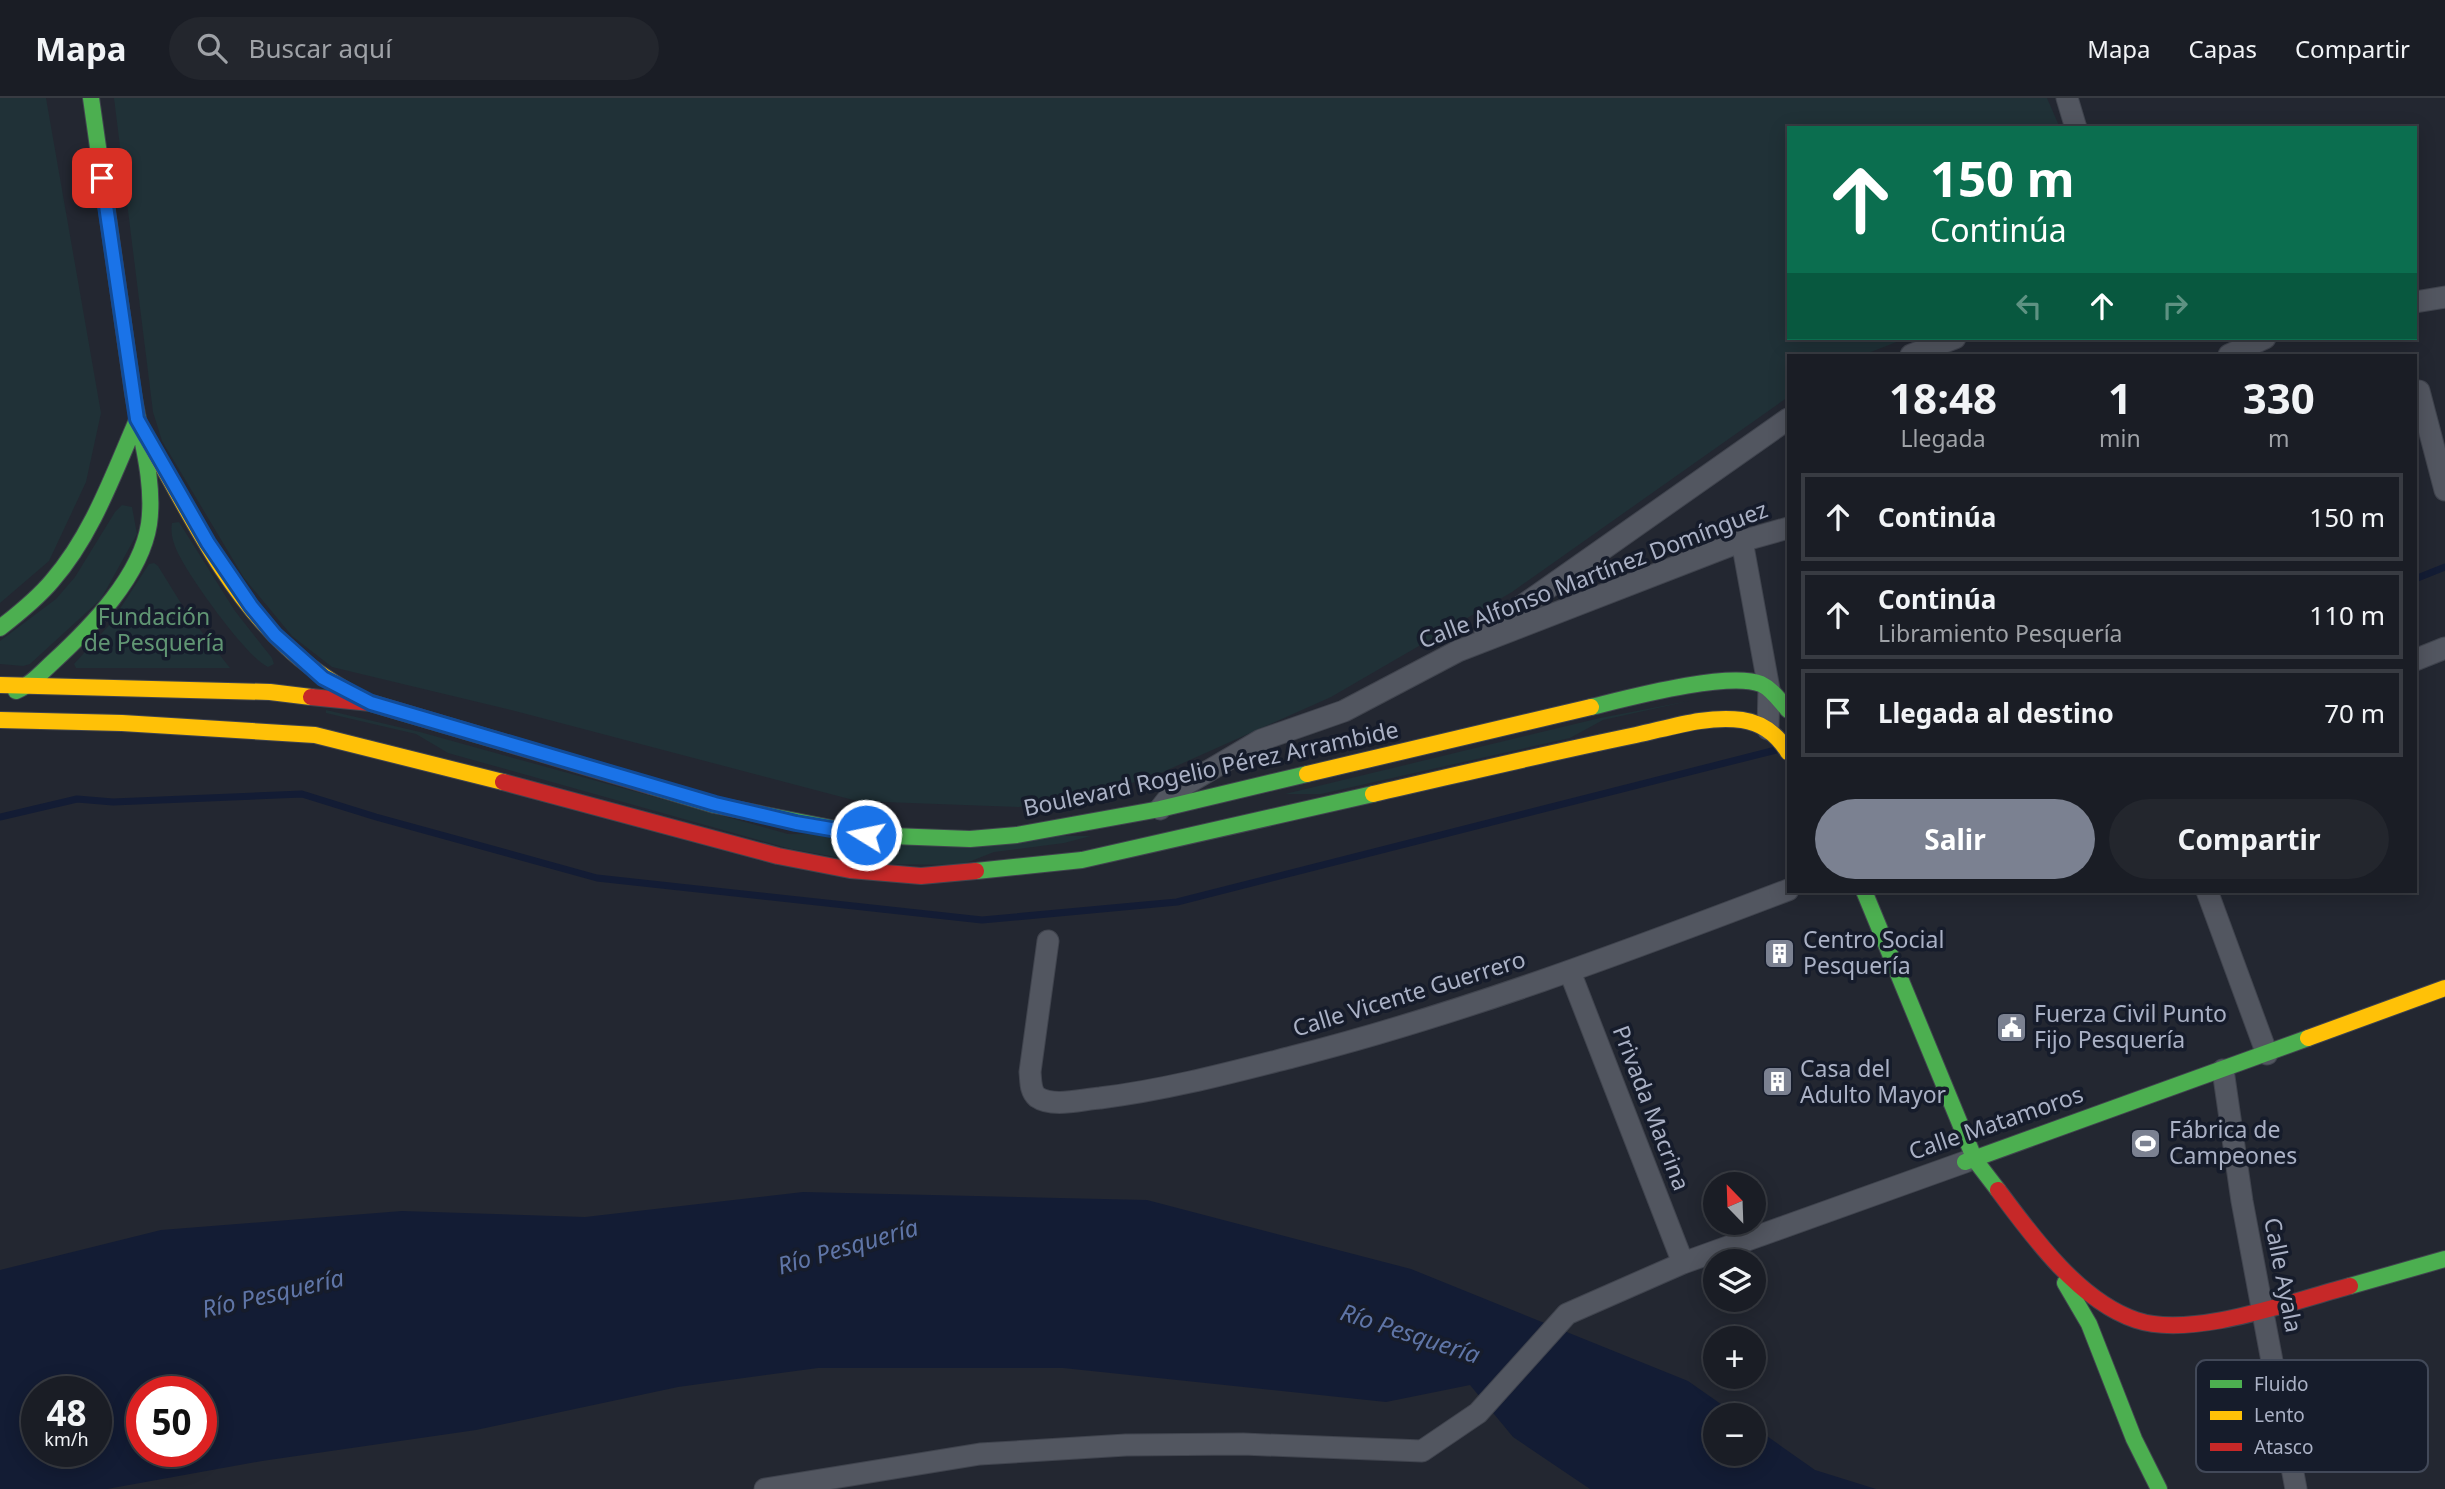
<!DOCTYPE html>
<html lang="es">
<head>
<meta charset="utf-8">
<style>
  body { margin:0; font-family:"Noto Sans",sans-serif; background:#23262d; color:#f1f3f6; height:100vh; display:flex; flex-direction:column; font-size:26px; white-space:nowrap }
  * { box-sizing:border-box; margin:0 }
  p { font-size:23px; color:#9fa2a7 }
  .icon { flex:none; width:38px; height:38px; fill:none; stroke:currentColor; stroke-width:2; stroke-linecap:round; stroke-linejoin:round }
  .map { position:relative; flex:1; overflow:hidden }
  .drawer { position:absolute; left:1787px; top:256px; width:630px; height:539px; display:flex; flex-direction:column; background:#1a1d25; border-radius:0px; box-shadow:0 4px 18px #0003,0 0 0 2px #383b42 }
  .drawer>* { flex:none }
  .banner { position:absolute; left:1787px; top:28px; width:630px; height:214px; border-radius:0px; box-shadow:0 4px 18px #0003,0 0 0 2px #383b42; background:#0b6e4f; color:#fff; overflow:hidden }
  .needle { width:46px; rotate:337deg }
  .buttons { position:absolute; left:1703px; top:1074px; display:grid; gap:14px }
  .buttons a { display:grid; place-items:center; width:63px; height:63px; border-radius:50%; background:#1a1d25; box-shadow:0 4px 18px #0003,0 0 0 2px #383b42; font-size:35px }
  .speed { position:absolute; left:21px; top:1278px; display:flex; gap:14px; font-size:35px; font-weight:700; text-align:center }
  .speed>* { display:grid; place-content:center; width:91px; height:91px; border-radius:50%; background:#1a1d25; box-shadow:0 4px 18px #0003,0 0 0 2px #383b42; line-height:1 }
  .speed small { font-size:18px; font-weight:400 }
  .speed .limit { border:10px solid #d22; background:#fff; color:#111 }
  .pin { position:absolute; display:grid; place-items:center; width:60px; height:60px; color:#fff; margin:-30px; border-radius:14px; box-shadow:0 4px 10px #0006 }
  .me { position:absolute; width:77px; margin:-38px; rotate:280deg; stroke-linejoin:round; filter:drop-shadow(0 0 5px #0008) }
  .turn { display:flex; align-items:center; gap:24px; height:147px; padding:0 28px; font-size:32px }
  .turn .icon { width:91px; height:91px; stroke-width:2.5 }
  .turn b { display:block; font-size:49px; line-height:60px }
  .lanes { display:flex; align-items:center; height:66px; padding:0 28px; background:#0003; justify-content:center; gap:35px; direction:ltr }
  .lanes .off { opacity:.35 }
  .eta { display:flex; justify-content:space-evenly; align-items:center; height:119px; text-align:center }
  .eta b { font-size:42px; font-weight:700; line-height:49px }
  .cta { display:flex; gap:14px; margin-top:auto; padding:14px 28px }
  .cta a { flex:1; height:80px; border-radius:42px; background:#7b8191; color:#fff; font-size:28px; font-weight:700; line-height:80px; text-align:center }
  .cta a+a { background:#23262d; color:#f1f3f6 }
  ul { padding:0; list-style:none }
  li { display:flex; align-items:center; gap:21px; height:88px; margin:0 14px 10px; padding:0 14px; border:4px solid #383b42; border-radius:0px }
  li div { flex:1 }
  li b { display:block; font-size:26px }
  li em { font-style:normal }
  header { display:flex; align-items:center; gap:42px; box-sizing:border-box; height:98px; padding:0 35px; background:#1a1d25; border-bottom:2px solid #383b42 }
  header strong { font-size:33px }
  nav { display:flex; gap:38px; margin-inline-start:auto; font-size:24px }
  .search { width:490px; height:63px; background:#23262d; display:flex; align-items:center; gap:18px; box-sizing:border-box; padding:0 24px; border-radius:38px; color:#9fa2a7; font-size:26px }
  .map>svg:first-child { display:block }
  .green { fill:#203137 }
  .water { fill:#131c34; fill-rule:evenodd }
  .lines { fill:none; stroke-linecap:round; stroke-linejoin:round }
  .stream { stroke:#131c34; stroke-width:7 }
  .street-casing { stroke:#40444e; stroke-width:23 }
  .fast-casing { stroke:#40444e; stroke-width:18 }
  .slow-casing { stroke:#40444e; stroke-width:18 }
  .jam-casing { stroke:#40444e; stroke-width:18 }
  .street { stroke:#525660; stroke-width:21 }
  .fast { stroke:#4caf50; stroke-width:16 }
  .slow { stroke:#ffc107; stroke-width:16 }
  .jam { stroke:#c62828; stroke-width:16 }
  .route-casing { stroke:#114b97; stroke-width:18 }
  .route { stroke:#1a73e8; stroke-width:12 }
  .labels { text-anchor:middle; stroke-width:7; stroke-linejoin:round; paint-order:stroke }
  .street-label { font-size:23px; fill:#aab1c5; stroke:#161c2b }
  .park-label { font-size:23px; fill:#619674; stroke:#161c2b }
  .poi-label { font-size:23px; fill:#aab1c5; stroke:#161c2b; text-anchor:start }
  .water-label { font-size:24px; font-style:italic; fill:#5f75a7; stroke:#161c2b }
  .key { fill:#161c2b; stroke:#424959; stroke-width:2 }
  .key-label { font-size:19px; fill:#aab1c5 }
</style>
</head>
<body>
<header>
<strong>Mapa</strong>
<div class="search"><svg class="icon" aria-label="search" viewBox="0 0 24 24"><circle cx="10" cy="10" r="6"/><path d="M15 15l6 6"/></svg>Buscar aquí</div>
<nav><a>Mapa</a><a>Capas</a><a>Compartir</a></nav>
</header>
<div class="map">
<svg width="2445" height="1391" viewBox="0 0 2445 1391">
  <rect width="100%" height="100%" fill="#232731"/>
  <path class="green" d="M0 0H46L101 315 86 384 49 463 0 505Z
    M114 0H2047L2060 30H1788V240H1907L1863 257H1788V299L1512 494 1331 599 1145 682 1019 709 857 703 515 613 332 569 292 538 244 480 162 343 153 314Z
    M122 407 132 409 137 436 101 501 30 566 23 568 0 566V543L56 501 75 479 115 414Z
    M179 424 235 513 272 560 274 566 268 569C247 560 190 480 179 457 174 447 170 436 172 425Z
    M154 465 158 468 187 515 230 570H76L74 566 110 526 149 466Z
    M1689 603 1603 622 1570 640 1321 696H1285L1600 620Z
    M326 612 420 634 788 736 1091 738 1064 745 994 754 961 767 876 766 791 751 448 655 416 636 326 615Z"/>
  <path class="water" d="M803 1094 1147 1102 1411 1171 1688 1283 1738 1318H1715V1356H1754V1329L1815 1372 1876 1391H1590L1513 1339 1470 1287 1386 1304 1063 1270H818L678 1289 476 1332 262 1363 107 1391H0V1172L161 1132 402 1113 585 1119ZM37 1293H96V1353H37ZM142 1293H201V1353H142Z"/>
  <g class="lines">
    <path class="stream" d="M2415 481 2445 469
      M0 719 77 701 113 704 302 696 376 719 597 780 982 822 1177 804 1776 652"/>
    <defs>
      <path id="street" d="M2067 0 2076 30
        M2415 204 2445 199
        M1911 257 1955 240
        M2229 257 2265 240
        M2419 293 2445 392
        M1742 443 1769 591 1768 631
        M1485 534 1788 321
        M2415 562 2445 550
        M1160 711 1171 697 1188 685 1261 642 1344 613 1458 553 1742 443 1788 430
        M2207 793 2267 956
        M1048 843 1030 974C1031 983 1030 993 1037 999 1053 1010 1083 1001 1100 1000 1165 992 1229 975 1292 959 1461 916 1625 854 1788 792
        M1570 874 1683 1165
        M2223 972 2242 1103 2296 1391
        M765 1391 980 1356 1126 1347 1243 1346 1422 1353 1478 1315 1567 1216 1683 1165 1965 1064"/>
      <path id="fast" d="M0 530C18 516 37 501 52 483 92 437 113 377 137 322
        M16 593C31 587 42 574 53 564 91 529 141 478 149 426 155 383 140 337 133 295 119 197 105 98 91 0
        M1591 609C1628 600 1728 573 1761 586 1772 591 1780 603 1788 612
        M651 688 715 707 866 737 970 741 1017 737 1160 711 1307 676
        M976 773 1082 762 1373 696
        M1864 793 1975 1062 1998 1092
        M1965 1064 2308 940
        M2065 1185 2089 1226 2134 1341 2159 1391
        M2350 1188 2445 1161"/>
      <path id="slow" d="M147 340C188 412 226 494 288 550 308 569 330 583 354 597
        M0 587 270 594 311 599
        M0 622 122 625 315 637 503 684
        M1307 676 1591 609
        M1373 696C1461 676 1548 655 1636 637 1669 630 1707 617 1742 622 1763 625 1777 636 1788 654
        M2308 940 2445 890"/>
      <path id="jam" d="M311 599 371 605 651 688
        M503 684 778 758 850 772 921 778 976 773
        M1998 1092C2032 1138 2079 1203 2136 1222 2192 1241 2293 1203 2350 1188"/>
    </defs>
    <use href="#street" class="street-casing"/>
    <use href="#fast" class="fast-casing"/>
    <use href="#slow" class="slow-casing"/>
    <use href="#jam" class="jam-casing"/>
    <use href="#street" class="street"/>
    <use href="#fast" class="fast"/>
    <use href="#slow" class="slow"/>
    <use href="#jam" class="jam"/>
  </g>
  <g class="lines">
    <defs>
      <path id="route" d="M102 80 137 321 208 445 251 508 275 537 323 580 371 605 715 706 796 725 866 737"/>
    </defs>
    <use href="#route" class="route-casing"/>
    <use href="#route" class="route"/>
  </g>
  <defs>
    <symbol id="building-square" viewBox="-11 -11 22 22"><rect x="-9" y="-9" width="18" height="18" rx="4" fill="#7b8191" stroke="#161c2b"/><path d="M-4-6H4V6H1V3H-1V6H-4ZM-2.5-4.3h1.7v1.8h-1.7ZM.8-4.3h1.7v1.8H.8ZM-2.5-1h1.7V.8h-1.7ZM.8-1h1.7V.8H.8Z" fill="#fff"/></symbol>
    <symbol id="civic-square" viewBox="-11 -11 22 22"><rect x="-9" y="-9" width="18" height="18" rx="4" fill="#7b8191" stroke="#161c2b"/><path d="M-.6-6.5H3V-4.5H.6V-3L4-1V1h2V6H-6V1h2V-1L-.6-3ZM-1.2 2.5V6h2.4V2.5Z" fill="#fff"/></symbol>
    <symbol id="stadium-square" viewBox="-11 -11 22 22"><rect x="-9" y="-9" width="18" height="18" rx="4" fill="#7b8191" stroke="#161c2b"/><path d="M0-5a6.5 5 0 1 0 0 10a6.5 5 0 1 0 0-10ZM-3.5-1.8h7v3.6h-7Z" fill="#fff"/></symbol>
  </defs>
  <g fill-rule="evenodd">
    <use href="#building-square" x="1762" y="838" width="35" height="35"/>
    <use href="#civic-square" x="1994" y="912" width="35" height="35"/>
    <use href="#building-square" x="1760" y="966" width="35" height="35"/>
    <use href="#stadium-square" x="2128" y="1028" width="35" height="35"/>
  </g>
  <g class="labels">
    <g class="street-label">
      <text transform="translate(1593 477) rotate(-21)" y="8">Calle Alfonso Martínez Domínguez</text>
      <text transform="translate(1211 671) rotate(-12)" y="8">Boulevard Rogelio Pérez Arrambide</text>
      <text transform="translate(1409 896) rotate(-17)" y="8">Calle Vicente Guerrero</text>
      <text transform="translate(1651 1010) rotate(69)" y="8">Privada Macrina</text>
      <text transform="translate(1996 1025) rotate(-19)" y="8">Calle Matamoros</text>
      <text transform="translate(2283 1177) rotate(79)" y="8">Calle Ayala</text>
    </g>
    <g class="park-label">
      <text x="154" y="527">Fundación<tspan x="154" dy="26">de Pesquería</tspan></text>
    </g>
    <g class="poi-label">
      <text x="1803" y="850">Centro Social<tspan x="1803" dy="26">Pesquería</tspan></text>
      <text x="2034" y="924">Fuerza Civil Punto<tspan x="2034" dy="26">Fijo Pesquería</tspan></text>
      <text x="1800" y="979">Casa del<tspan x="1800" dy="26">Adulto Mayor</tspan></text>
      <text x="2169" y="1040">Fábrica de<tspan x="2169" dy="26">Campeones</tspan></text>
    </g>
    <g class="water-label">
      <text transform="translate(848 1149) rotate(-16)" y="8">Río Pesquería</text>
      <text transform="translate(273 1196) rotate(-13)" y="8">Río Pesquería</text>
      <text transform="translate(1410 1236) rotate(18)" y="8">Río Pesquería</text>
    </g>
  </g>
  <rect x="2196" y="1262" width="232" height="112" rx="10" class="key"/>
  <rect x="2210" y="1282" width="32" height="8" fill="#4caf50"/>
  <rect x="2210" y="1313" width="32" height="9" fill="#ffc107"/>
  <rect x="2210" y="1345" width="32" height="8" fill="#c62828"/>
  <g class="key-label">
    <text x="2254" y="1293">Fluido</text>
    <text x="2254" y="1324">Lento</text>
    <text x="2254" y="1356">Atasco</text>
  </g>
</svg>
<div class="buttons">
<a><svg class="needle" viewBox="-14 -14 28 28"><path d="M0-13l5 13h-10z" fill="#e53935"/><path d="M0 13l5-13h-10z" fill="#9fa2a7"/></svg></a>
<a><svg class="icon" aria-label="layers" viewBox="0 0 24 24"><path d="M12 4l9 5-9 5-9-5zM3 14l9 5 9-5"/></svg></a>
<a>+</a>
<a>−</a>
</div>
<div class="speed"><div>48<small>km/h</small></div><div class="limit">50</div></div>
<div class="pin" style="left:102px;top:80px;background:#d93025"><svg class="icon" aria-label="arrive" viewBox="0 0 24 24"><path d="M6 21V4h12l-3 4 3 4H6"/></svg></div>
<svg class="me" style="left:866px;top:737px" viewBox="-20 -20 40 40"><circle r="17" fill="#1a73e8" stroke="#fff" stroke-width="3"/><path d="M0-11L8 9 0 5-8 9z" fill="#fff"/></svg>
<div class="banner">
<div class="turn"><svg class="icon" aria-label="ahead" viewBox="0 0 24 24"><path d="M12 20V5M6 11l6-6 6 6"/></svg><div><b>150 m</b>Continúa</div></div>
<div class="lanes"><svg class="icon off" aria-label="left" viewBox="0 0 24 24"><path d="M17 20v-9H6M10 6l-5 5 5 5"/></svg><svg class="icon" aria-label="ahead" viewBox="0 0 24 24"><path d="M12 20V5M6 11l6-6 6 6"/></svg><svg class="icon off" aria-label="right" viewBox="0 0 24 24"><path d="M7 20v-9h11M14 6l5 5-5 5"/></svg></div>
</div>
<section class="drawer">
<div class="eta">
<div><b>18:48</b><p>Llegada</p></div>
<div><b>1</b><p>min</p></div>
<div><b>330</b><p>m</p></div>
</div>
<ul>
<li><svg class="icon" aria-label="ahead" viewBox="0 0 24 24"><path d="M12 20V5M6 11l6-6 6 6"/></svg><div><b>Continúa</b></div><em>150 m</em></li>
<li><svg class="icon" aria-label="ahead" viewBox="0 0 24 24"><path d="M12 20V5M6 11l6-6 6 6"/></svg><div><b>Continúa</b><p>Libramiento Pesquería</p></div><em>110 m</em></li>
<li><svg class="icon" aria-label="arrive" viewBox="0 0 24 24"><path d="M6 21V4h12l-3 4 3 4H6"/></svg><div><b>Llegada al destino</b></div><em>70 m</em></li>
</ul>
<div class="cta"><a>Salir</a><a>Compartir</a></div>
</section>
</div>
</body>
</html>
